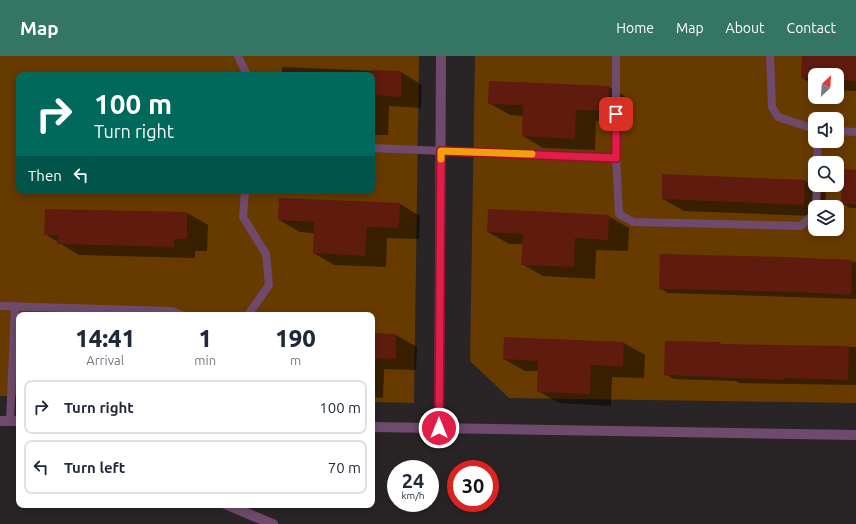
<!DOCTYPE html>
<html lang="en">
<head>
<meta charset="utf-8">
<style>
  body { margin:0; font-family:Ubuntu,sans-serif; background:#f2f2f3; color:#1f2937; height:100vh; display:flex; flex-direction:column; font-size:15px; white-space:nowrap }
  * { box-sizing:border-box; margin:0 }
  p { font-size:13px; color:#747a83 }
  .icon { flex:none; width:22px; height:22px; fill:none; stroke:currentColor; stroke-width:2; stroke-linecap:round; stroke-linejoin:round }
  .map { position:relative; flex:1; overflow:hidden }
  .panel { position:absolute; left:16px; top:256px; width:359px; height:196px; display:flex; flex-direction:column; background:#fff; border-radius:8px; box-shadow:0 2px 10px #0003 }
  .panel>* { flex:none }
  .top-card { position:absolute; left:16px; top:16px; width:359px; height:122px; border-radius:8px; box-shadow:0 2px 10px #0003; background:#00695c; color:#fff; overflow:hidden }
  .needle { width:26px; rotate:25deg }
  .controls { position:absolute; left:808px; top:12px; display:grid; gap:8px }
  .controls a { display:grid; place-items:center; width:36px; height:36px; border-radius:8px; background:#fff; box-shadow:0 2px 10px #0003; font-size:20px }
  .speed { position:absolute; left:387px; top:404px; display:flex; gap:8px; font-size:20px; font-weight:700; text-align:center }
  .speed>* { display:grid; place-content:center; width:52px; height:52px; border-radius:50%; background:#fff; box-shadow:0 2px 10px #0003; line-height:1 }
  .speed small { font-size:10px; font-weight:400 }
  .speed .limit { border:6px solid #d22; background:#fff; color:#111 }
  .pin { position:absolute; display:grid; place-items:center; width:34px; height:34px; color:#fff; margin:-17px; border-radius:8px; box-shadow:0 2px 6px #0006 }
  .me { position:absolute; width:44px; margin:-22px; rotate:0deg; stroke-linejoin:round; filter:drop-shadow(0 0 3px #0008) }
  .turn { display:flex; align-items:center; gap:14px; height:84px; padding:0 12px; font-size:18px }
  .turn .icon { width:52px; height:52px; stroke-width:2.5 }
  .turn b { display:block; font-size:28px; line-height:34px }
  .then { display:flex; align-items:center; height:38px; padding:0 12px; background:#0003; gap:8px; font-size:15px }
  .eta { display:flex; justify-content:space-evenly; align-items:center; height:68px; text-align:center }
  .eta b { font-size:24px; font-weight:800; line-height:28px }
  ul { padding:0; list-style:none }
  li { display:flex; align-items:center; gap:12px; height:54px; margin:0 8px 6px; padding:0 4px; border:2px solid #e0e1e3; border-radius:8px }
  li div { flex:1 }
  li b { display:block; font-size:15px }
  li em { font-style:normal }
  header { display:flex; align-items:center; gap:24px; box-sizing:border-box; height:56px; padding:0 20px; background:#357563; color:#fff }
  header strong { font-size:19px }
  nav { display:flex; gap:22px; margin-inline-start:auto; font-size:14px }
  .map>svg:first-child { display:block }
  .green { fill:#673a00; fill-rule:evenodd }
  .shadow { fill:#0007 }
  .building { fill:#5f1b0e }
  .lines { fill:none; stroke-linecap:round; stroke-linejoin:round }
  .service { stroke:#6f4a6c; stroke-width:8 }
  .minor { stroke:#6f4a6c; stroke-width:10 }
  .route-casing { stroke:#92132f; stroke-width:10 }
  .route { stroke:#e11d48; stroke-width:7 }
  .slow { stroke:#f59e0b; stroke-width:7 }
</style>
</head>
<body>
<header>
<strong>Map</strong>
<nav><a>Home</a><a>Map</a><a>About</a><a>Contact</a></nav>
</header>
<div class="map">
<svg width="856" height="468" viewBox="0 0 856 468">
  <rect width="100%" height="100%" fill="#292425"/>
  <path class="green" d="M0 0H419L414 347 372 346V259H19V340H0ZM19 19H372V135H19Z
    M475 0H856V347L509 342 470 305ZM815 19H837V41H815ZM815 63H837V85H815ZM815 107H837V129H815ZM815 151H837V173H815Z"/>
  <path class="shadow" d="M803 0H856V35L837 34V19H815V29L802 22Z
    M282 11 401 16 422 29 421 52 389 50 388 79H372V19H282Z
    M48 18 107 19H48Z
    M609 31 630 43 629 66 596 65 595 94 543 92 523 80V60L510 59 489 47Z
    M856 115V152H850L842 147Z
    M663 119 805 125 826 137 825 151H815V160L684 155 663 143Z
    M400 148 420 160 419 183 387 182 386 211 334 209 314 197V177L300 176 279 164Z
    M187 157 208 169 207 195H195V202L79 199 45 178Z
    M608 160 629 172 628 195 596 194 595 223 543 220 522 208 523 188H509L488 176Z
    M784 202 856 206V243L668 237 660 232Z
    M372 278 396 279 417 291 416 314 384 313 383 342 372 341Z
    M666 286 720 287 723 289 856 291V329L739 327 736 325 674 323 665 318Z
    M624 287 645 299 644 322 612 321 611 350 559 347 538 335 539 315H525L504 303Z"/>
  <path class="building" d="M802 0H856V25L837 24V19H815V23L801 22Z
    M372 14 401 15V41L372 39Z
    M489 25 609 30 608 55 576 54 575 83 522 80 523 49 488 48Z
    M842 113 856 114V148H841Z
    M662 118 805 124 804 149 662 143Z
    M279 142 400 147 399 172 367 171 365 200 313 197 314 166 278 164Z
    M45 153 187 156V183H174V191L57 188 58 179H44Z
    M488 153 609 159 608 184 575 182 574 211 521 209 523 178 487 176Z
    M660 198 784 201 852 204 851 239 796 236 659 233Z
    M372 277 396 278V303L372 302Z
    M504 281 624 286 623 311 591 309 590 338 537 336 538 305 503 303Z
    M665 285 720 286V288L849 290 848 324 784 322V324L664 319Z"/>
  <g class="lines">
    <path class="service" d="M238 0 247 19
      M770 0 772 51 778 61 815 73
      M837 75 856 76
      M372 92 616 102 619 158 633 166 801 170 815 157
      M616 102V0
      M817 107 818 85
      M245 135 243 161 266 198 269 229 248 259
      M816 151 817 129
      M0 250 172 255 182 259
      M10 365 15 250"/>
    <path class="minor" d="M0 365H19
      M372 371 856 379
      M439 372 441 0
      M227 449 273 468"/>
  </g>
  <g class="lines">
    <defs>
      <path id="route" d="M439 372 441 95 616 102V58"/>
    </defs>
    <use href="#route" class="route-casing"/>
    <use href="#route" class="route"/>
    <path class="slow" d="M441 103V95L532 98"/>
  </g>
</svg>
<div class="controls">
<a><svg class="needle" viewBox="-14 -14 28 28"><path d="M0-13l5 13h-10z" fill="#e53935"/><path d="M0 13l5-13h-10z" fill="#747a83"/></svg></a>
<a><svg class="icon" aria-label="sound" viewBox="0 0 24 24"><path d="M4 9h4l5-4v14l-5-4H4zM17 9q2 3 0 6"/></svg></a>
<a><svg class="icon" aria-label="search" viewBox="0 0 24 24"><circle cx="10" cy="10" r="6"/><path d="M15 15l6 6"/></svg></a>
<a><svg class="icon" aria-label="layers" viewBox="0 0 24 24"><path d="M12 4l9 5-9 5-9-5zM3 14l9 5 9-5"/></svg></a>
</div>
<div class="speed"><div>24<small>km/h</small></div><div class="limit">30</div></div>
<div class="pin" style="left:616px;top:58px;background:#d93025"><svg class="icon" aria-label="arrive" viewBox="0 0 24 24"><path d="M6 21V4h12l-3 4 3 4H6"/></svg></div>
<svg class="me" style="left:439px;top:372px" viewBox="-20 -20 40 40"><circle r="17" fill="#e11d48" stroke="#fff" stroke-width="3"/><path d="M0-11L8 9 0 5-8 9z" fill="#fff"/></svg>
<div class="top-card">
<div class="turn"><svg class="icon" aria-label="right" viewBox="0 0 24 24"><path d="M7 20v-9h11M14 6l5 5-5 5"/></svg><div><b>100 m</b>Turn right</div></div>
<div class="then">Then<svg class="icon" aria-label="left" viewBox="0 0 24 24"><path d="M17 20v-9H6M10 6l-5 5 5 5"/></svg></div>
</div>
<section class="panel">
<div class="eta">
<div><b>14:41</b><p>Arrival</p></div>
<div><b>1</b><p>min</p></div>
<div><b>190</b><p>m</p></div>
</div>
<ul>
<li><svg class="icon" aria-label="right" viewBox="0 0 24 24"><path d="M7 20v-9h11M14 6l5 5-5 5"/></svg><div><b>Turn right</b></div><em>100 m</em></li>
<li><svg class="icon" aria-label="left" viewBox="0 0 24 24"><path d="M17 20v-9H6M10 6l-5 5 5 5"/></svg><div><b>Turn left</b></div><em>70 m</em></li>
</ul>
</section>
</div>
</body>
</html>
